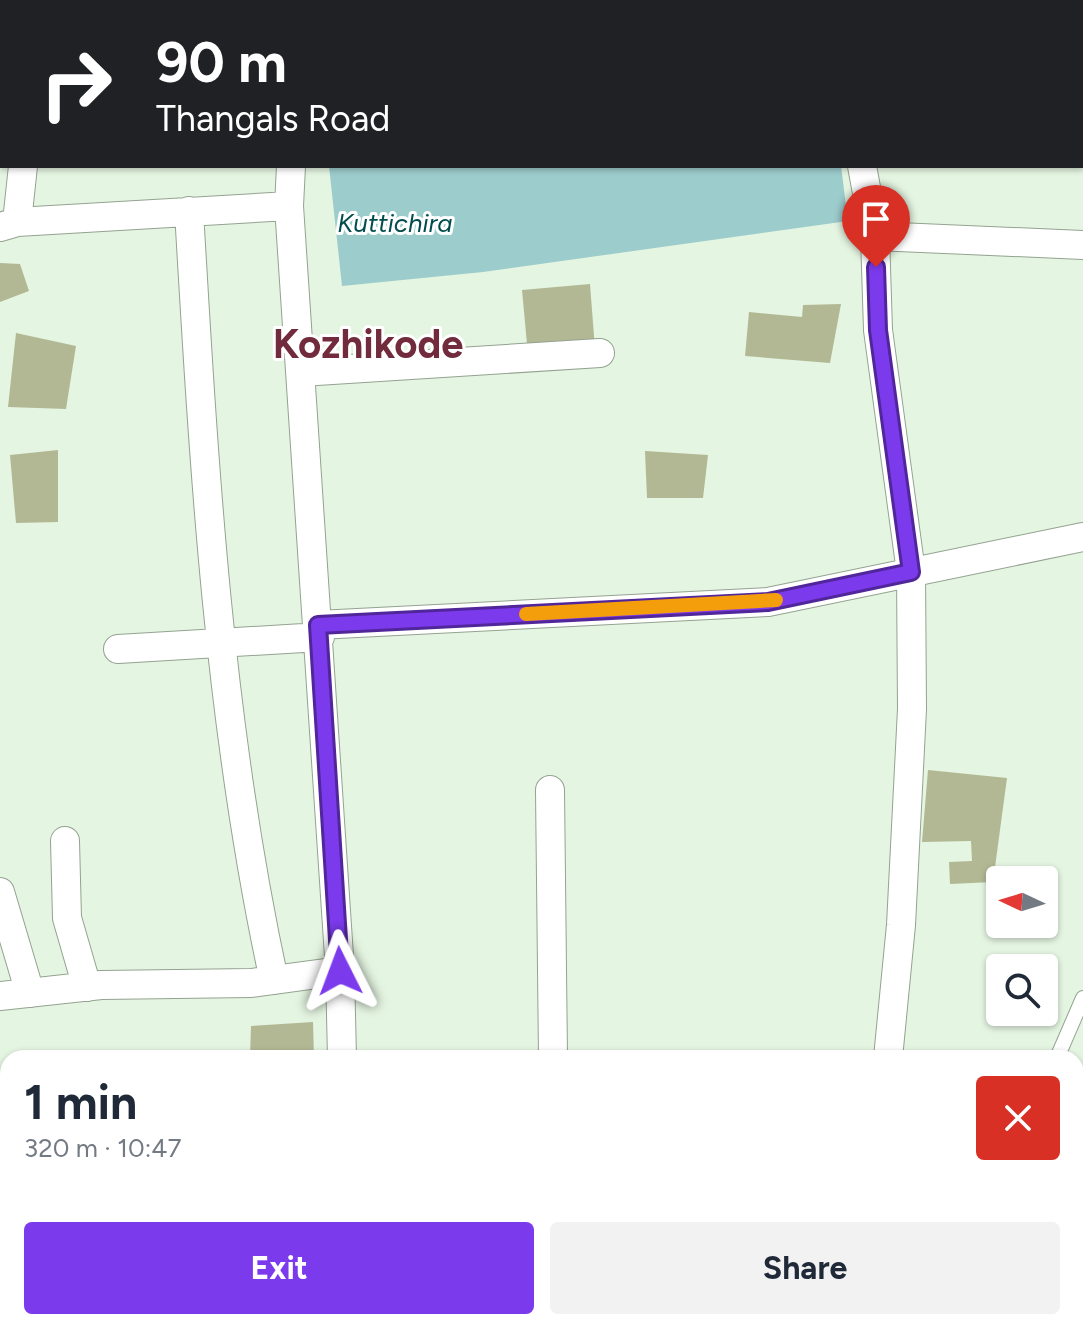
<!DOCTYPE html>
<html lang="en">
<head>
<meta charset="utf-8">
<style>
  body { margin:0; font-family:Figtree,sans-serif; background:#f2f2f3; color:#1f2937; height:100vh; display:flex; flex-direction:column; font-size:30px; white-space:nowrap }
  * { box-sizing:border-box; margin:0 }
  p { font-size:26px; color:#747a83 }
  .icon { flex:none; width:44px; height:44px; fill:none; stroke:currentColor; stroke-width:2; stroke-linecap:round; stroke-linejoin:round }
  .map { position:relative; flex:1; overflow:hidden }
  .panel { position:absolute; left:0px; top:1050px; width:1084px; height:280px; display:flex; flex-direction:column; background:#fff; border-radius:24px 24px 0 0; box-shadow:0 2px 6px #0004 }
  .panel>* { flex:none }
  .top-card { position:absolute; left:0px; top:0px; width:1084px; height:168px; box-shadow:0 2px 6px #0004; background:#202124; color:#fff; overflow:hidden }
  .needle { width:52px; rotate:274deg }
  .tools { position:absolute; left:986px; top:866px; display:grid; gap:16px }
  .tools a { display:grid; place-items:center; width:72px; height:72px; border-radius:8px; background:#fff; box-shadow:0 2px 6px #0004; font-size:40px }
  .pin { position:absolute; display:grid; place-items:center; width:68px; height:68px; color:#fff; margin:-82px -34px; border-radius:50% 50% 50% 0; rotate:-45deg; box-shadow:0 0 8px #0007 }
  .pin .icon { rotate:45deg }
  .me { position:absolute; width:88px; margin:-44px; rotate:357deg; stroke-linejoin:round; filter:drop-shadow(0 0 6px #0008) }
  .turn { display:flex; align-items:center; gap:28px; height:168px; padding:0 24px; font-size:36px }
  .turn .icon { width:104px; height:104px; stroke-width:2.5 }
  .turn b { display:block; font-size:56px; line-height:68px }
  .round { display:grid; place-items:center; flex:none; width:84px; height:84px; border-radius:8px; background:#f2f2f3 }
  .head { display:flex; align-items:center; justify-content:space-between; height:136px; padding:0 24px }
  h1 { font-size:48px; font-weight:700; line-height:60px }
  .cta { display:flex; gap:16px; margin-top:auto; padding:16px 24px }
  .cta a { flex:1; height:92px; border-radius:8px; background:#7c3aed; color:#fff; font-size:32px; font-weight:700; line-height:92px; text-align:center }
  .cta a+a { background:#f2f2f3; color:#1f2937 }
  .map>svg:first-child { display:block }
  .water { fill:#9dcccc }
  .building { fill:#b3b894 }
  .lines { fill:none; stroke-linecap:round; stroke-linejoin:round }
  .lane-casing { stroke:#94a391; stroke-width:16 }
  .street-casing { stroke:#94a391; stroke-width:30 }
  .secondary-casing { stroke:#94a391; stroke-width:42 }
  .path { stroke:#abb8a8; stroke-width:5; stroke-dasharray:8 4; stroke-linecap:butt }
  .lane { stroke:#fff; stroke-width:14 }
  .street { stroke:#fff; stroke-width:28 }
  .secondary { stroke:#fff; stroke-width:40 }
  .route-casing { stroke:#51269a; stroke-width:20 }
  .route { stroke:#7c3aed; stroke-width:14 }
  .slow { stroke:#f59e0b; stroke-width:14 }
  .labels { text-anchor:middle; stroke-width:6; stroke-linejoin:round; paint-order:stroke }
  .water-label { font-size:26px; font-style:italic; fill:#014c4c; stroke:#fff }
  .town-label { font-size:40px; font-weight:bold; fill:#712b3d; stroke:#fff }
</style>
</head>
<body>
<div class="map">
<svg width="1083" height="1330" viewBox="0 0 1083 1330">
  <rect width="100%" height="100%" fill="#e4f5e1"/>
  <path class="water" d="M329 166H841L848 221 483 272 342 286Z
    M868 1322H941L942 1330H847Z"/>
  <path class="building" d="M0 263 20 264 29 291 0 302Z
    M590 284 595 349 528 355 522 290Z
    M841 304 830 363 745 356 749 312 802 317 803 305Z
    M16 333 76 346 66 409 8 407Z
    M58 450V522L16 523 10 455Z
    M645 451 708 455 703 498H647Z
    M928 770 1007 778 993 882 950 884 949 862 972 861 971 841 922 842Z
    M313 1022 314 1058H250L251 1026Z"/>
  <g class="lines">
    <defs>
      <path id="lane" d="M1057 1058 1083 998"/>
      <path id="street" d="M829 0 830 2
        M44 2V0
        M554 2 574 0
        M0 81H2
        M862 166 875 236 878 330 911 572 912 709 901 925 888 1058
        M289 206 291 166
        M189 211C204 469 219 727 274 980
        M17 222 23 166
        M0 227 17 222 289 206 340 971 342 1058
        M875 236 1083 245
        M301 372 600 353
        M318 625 768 602 1083 537
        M118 649 320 637
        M550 790 553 1058
        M65 841 67 918 87 987
        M0 892 30 993
        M0 996 101 985 251 983 340 971"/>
      <path id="secondary" d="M1076 1148 1083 1147
        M0 1305 8 1304"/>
    </defs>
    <use href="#lane" class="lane-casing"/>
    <use href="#street" class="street-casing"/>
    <use href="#secondary" class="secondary-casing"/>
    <path class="path" d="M206 2V0"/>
    <use href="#lane" class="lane"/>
    <use href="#street" class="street"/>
    <use href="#secondary" class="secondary"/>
  </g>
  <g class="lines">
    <defs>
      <path id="route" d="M340 971 318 625 768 602 911 572 878 330 876 267"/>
    </defs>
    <use href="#route" class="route-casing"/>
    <use href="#route" class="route"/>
    <path class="slow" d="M526 614 776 600"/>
  </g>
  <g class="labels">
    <g class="water-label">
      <text x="395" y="232">Kuttichira</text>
    </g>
    <g class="town-label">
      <text x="368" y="358">Kozhikode</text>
    </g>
  </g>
</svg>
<div class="tools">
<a><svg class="needle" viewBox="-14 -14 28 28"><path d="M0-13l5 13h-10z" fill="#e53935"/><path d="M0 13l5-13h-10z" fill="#747a83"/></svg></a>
<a><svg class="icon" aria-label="search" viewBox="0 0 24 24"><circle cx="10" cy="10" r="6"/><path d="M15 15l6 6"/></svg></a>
</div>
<div class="pin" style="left:876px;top:267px;background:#d93025"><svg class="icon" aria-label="arrive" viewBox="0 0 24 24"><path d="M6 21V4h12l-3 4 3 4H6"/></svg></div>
<svg class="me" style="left:340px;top:971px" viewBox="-20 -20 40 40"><path d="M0-17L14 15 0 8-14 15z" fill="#7c3aed" stroke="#fff" stroke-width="4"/></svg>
<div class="top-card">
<div class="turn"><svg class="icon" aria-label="right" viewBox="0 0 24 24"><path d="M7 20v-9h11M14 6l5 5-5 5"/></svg><div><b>90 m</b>Thangals Road</div></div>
</div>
<section class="panel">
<div class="head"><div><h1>1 min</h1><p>320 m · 10:47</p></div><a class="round" style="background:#d93025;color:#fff"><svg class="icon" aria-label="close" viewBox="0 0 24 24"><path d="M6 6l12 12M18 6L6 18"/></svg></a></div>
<div class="cta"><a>Exit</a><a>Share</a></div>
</section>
</div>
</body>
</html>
